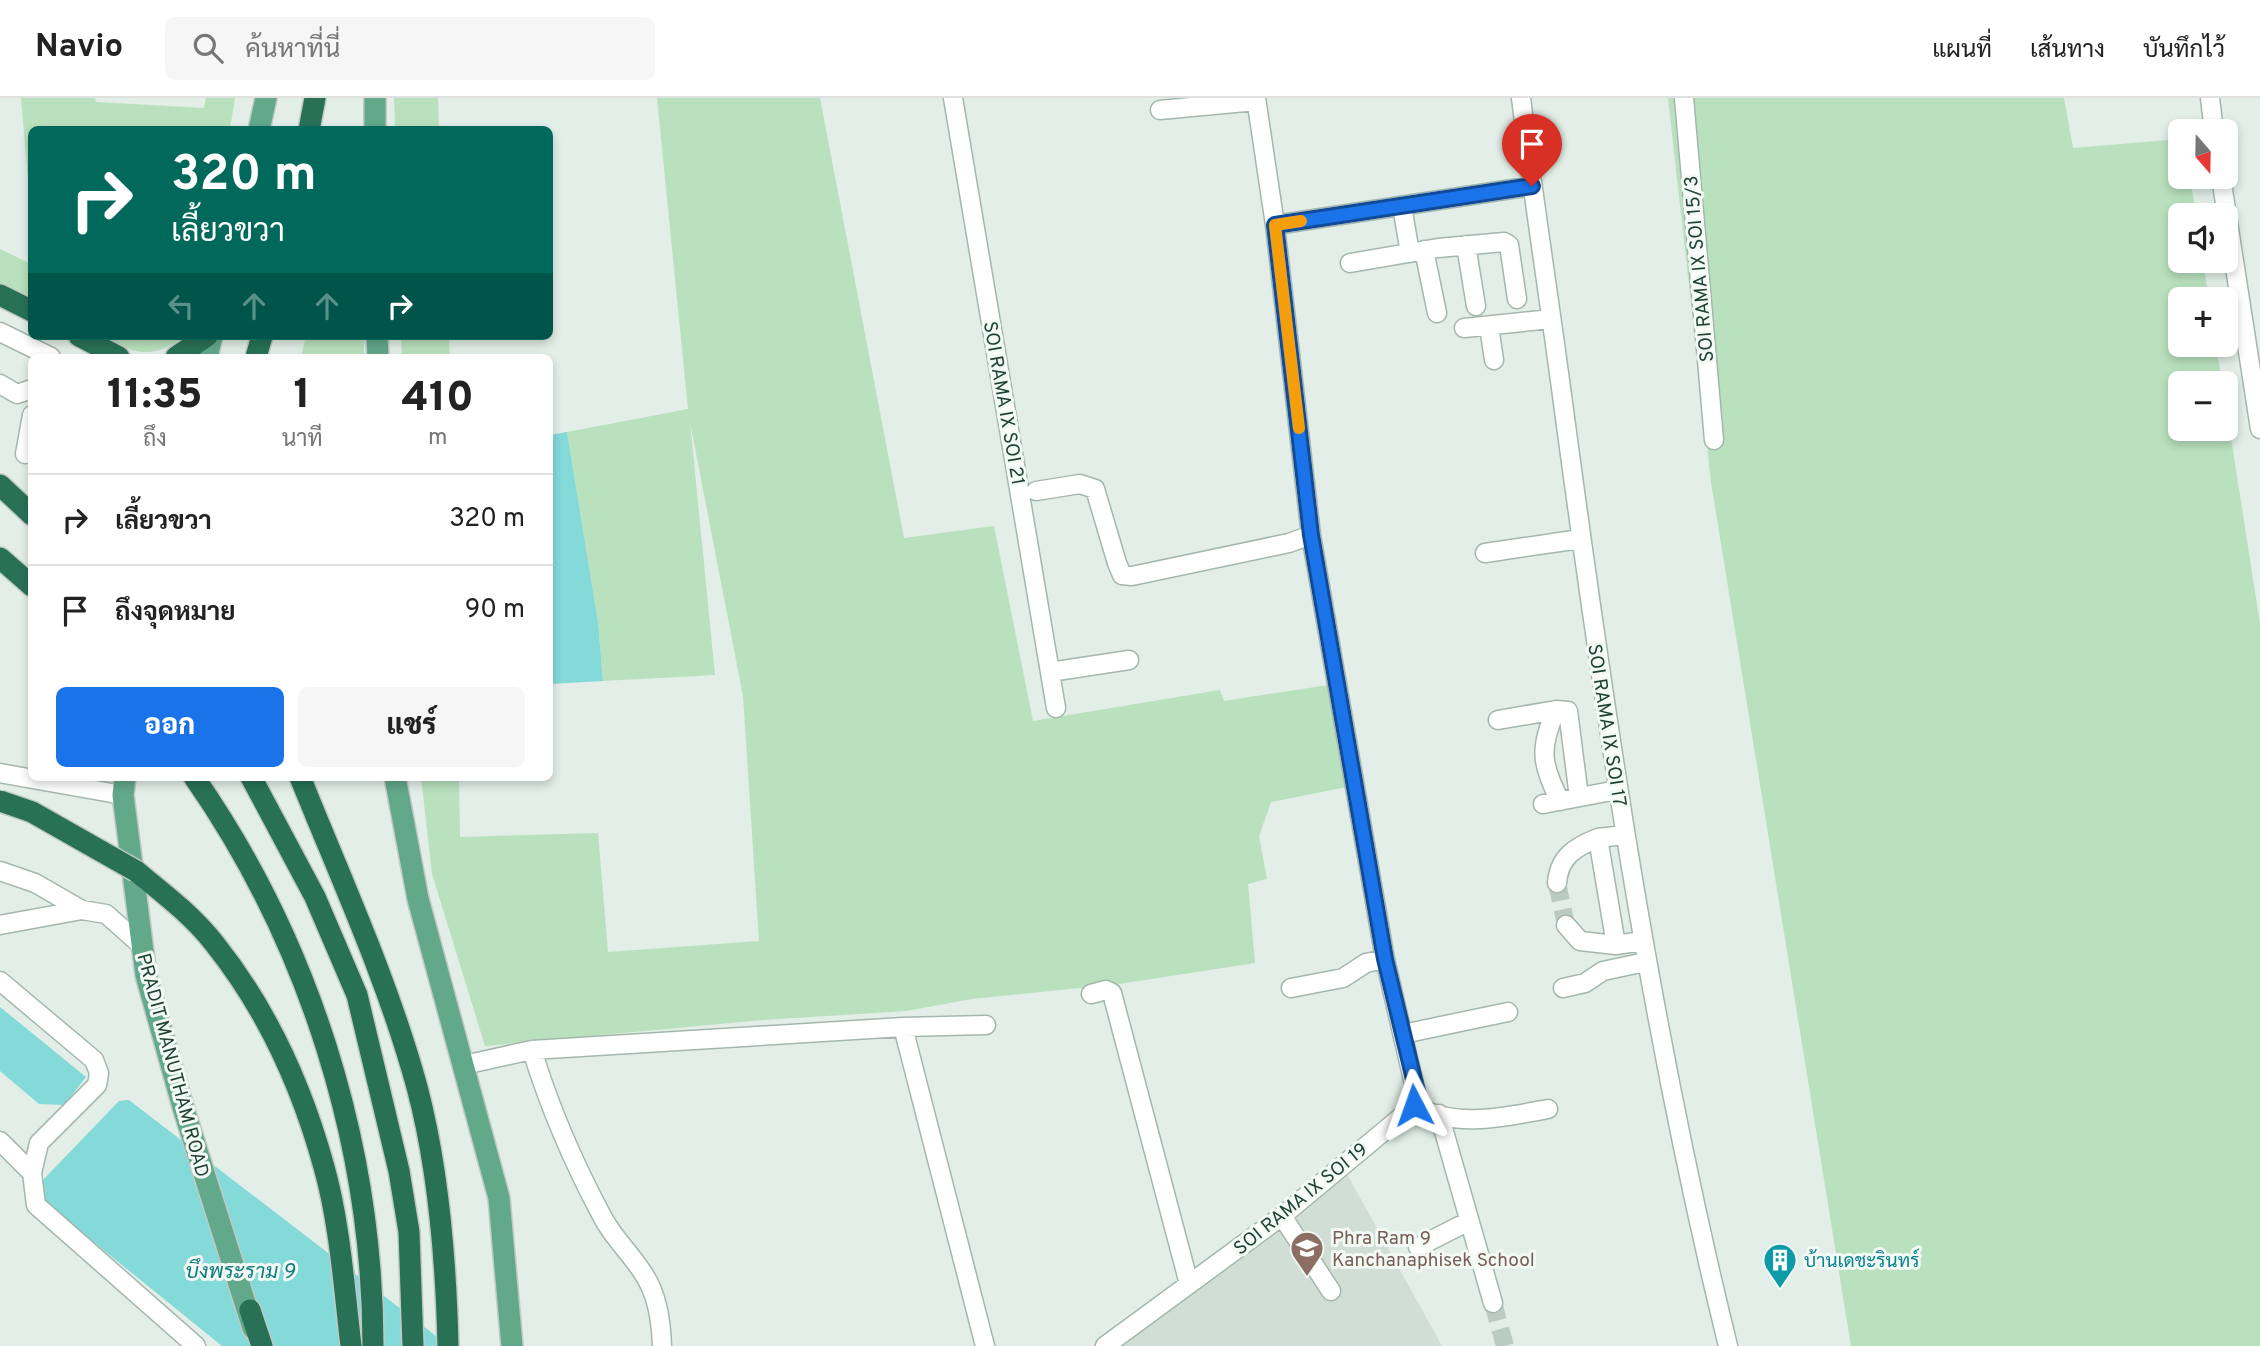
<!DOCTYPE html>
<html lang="th">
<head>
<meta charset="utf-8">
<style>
  body { margin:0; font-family:Overpass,Sarabun,sans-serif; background:#f6f6f6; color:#222; height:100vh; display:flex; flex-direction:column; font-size:26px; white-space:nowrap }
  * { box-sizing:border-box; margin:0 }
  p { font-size:23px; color:#767676 }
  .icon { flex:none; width:38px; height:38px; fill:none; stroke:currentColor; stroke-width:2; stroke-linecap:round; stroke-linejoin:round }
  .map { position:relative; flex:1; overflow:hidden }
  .side { position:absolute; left:28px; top:256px; width:525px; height:427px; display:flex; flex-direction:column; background:#fff; border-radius:10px; box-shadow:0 4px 10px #0003 }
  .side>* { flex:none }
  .guide { position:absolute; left:28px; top:28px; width:525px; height:214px; border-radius:10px; box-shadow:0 4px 10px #0003; background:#00695c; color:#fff; overflow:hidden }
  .needle { width:46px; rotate:160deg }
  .fabs { position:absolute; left:2168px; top:21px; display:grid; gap:14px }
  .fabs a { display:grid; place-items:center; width:70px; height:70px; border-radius:10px; background:#fff; box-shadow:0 4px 10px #0003; font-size:35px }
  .pin { position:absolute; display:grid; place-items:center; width:60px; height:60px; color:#fff; margin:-72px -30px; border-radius:50% 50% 50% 0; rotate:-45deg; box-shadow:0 0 7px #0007 }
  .pin .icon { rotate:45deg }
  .me { position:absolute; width:77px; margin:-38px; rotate:356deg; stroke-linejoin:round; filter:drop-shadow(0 0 5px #0008) }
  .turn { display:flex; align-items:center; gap:24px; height:147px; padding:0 28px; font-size:32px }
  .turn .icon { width:91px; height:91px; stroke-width:2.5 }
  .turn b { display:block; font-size:49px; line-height:60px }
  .lanes { display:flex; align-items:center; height:66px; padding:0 28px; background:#0003; justify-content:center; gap:35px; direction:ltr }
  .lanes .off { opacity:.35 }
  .eta { display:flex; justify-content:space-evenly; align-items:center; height:119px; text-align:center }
  .eta b { font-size:42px; font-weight:800; line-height:49px }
  .cta { display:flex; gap:14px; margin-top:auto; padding:14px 28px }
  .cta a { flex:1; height:80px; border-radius:10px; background:#1a73e8; color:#fff; font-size:28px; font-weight:800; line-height:80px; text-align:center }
  .cta a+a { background:#f6f6f6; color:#222 }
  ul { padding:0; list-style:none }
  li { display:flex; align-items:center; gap:21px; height:91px; padding:0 28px; border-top:2px solid #e0e0e0 }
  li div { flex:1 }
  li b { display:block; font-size:26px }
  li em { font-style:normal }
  header { display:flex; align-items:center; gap:42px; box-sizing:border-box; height:98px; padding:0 35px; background:#fff; border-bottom:2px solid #e0e0e0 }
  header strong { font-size:33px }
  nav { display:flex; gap:38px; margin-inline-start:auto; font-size:24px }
  .search { width:490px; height:63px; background:#f6f6f6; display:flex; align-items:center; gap:18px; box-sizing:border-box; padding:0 24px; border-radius:10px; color:#767676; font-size:26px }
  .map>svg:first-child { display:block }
  .built { fill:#d0ded5 }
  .green { fill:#b9e1bd }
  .water { fill:#84d9d9 }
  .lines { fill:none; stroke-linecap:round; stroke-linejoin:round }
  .minor-tunnel { stroke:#bbcbc3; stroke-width:18; stroke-dasharray:18 9; stroke-linecap:butt }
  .minor-casing { stroke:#a4b7ad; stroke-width:21 }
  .major-casing { stroke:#c1cac6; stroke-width:24 }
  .highway-casing { stroke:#c1cac6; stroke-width:24 }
  .minor { stroke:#fff; stroke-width:18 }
  .major { stroke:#62a88b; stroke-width:21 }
  .highway { stroke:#287157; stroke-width:21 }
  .highway-bridge-casing { stroke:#c1cac6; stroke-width:24; stroke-linecap:butt }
  .highway-bridge { stroke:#287157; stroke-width:21 }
  .route-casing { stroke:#114b97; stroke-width:18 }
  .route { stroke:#1a73e8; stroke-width:12 }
  .slow { stroke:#f59e0b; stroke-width:12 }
  .labels { text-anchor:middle; stroke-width:6; stroke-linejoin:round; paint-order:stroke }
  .street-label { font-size:19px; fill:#204133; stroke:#f3faf5 }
  .education-label { font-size:19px; fill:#785e54; stroke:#f3faf5; text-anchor:start }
  .culture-label { font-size:19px; fill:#0d838f; stroke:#f3faf5; text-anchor:start }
  .water-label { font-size:21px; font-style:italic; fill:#137d7e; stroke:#f3faf5 }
</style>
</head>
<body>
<header>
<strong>Navio</strong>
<div class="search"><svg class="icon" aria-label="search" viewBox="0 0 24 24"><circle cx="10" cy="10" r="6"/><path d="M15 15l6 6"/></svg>ค้นหาที่นี่</div>
<nav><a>แผนที่</a><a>เส้นทาง</a><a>บันทึกไว้</a></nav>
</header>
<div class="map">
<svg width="2260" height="1248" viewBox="0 0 2260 1248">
  <rect width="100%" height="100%" fill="#e2eee7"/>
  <path class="built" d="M1347 1076 1442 1248H1117L1258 1145Z"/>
  <path class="green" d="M21 0H95L96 4 204 10 206 0H235L230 31 32 32 31 93H29Z
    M394 0H438L439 31H395Z
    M657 0H820L904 440 994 428 1033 623 1220 592 1224 603 1328 587 1347 689 1271 704 1259 738 1267 781 1248 786 1255 865 1119 886 972 901 906 913 763 922 485 948 432 776 421 679H459L460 739 598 735 608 854 759 843 743 598 690 324 715 577 603 583 598 524 567 334 688 311Z
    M1668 0H2064L2073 50 2180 41V79H2190L2196 117H2180V163H2203L2209 201H2180V247H2216L2222 285H2180V331H2226V308L2260 526V1248H1851L1711 384Z
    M0 151 31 166V202L0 185Z
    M98 238H183C156 264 128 254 98 238Z
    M306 238H364V259H301Z
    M401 238H449L450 259H402Z"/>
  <path class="water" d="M567 334 598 524 603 583 550 586V337Z
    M0 909 86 979 64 1007 39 1006 0 973Z
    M129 1002 449 1248H222L43 1103 42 1083 119 1003Z"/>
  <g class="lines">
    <path class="minor-tunnel" d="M1557 785 1566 827
      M1493 1205 1505 1248"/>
    <defs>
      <path id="minor" d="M953 0 1056 610
        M1521 0C1533 97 1548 193 1561 290 1604 612 1650 932 1728 1248
        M1684 0 1714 342
        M2210 0 2214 33
        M1160 12 1256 3
        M2221 79 2260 331
        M1402 108 1410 155
        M1275 127 1532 88
        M1466 147 1476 208
        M1424 152 1437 215
        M1350 165 1438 150 1504 144 1509 147 1517 201
        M1489 228 1494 262
        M1464 230 1551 221
        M0 234 51 259
        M0 286 17 296 32 291
        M25 356 32 317
        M1036 393 1080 386 1095 391 1117 465 1122 477 1132 478 1289 445 1311 437
        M1485 455 1580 441
        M1050 574 1129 562
        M1498 622 1556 612
        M0 675 123 697
        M1560 703C1541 666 1539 650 1556 612L1568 613 1579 699
        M1543 706 1617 692
        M1624 737 1598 740 1616 847 1642 843
        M0 773 35 785 82 812
        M1557 785C1559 759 1575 749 1598 740
        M0 827 82 812 106 816 141 847
        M1566 827 1580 843 1616 847
        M0 883 94 962 99 975 97 987 39 1045 32 1075 36 1107 196 1248
        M1291 890 1343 880 1366 865 1385 861
        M1563 890 1585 885 1603 873 1645 864
        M1091 896 1106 892 1112 895 1189 1186
        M903 929 986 927
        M1403 936 1508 914
        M532 952C550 1011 574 1066 603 1120 613 1139 629 1154 641 1172 657 1194 661 1221 662 1248
        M464 967 532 952 903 929 985 1248
        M1414 1007C1454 1031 1505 1019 1548 1011
        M1439 1016 1493 1205
        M0 1043 32 1075
        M1282 1118 1331 1193
        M1418 1149 1469 1123
        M1105 1248 1282 1118 1407 1014 1414 1007 1417 999 1385 861 1311 437 1275 127 1256 0"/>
      <path id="major" d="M375 0V32
        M259 32 266 0
        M377 238 378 259
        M207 259 212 238
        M125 679 123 697 146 877 183 1009 253 1230
        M395 679 418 801 499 1100 512 1248"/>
      <path id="highway" d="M309 32 315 0
        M0 197 32 213
        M79 238 119 259
        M176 259 207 238
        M256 259 262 238
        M0 387 32 417
        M0 460 32 488
        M194 679C309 844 373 1047 373 1248
        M251 679 315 799 357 897 399 1073 409 1134 413 1248
        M300 679C341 781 388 883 417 989 439 1072 446 1162 448 1248
        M136 773C163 795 192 817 214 845 266 910 302 989 324 1069 340 1126 344 1189 351 1248
        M250 1212 262 1248"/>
    </defs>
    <use href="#minor" class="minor-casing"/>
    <use href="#major" class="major-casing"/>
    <use href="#highway" class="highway-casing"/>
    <use href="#minor" class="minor"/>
    <use href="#major" class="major"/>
    <use href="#highway" class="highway"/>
    <defs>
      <path id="highway-bridge" d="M0 703 32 714 136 773"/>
    </defs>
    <use href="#highway-bridge" class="highway-bridge-casing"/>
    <use href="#highway-bridge" class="highway-bridge"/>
  </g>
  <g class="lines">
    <defs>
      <path id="route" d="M1414 1007 1417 994 1385 861 1311 437 1275 127 1532 88"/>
    </defs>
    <use href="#route" class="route-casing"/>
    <use href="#route" class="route"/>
    <path class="slow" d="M1299 330 1275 127 1301 123"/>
  </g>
  <defs>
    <symbol id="school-pin" viewBox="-11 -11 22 30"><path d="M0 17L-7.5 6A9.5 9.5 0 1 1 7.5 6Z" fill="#8d6e63" stroke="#f3faf5"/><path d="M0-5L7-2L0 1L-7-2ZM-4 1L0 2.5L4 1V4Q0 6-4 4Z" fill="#fff"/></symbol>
    <symbol id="building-pin" viewBox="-11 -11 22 30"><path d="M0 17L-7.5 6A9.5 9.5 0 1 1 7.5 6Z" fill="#0f9aa8" stroke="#f3faf5"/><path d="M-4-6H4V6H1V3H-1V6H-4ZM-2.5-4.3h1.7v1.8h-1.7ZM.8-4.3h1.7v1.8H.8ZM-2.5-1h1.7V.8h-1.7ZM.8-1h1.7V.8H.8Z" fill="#fff"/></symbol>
  </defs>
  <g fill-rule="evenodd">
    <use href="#school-pin" x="1288" y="1131" width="38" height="52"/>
    <use href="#building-pin" x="1761" y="1143" width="38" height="52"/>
  </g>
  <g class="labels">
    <g class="street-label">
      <text transform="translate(1698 171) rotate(-95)" y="7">SOI RAMA IX SOI 15/3</text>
      <text transform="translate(1005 305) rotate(80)" y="7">SOI RAMA IX SOI 21</text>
      <text transform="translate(1608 627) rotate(81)" y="7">SOI RAMA IX SOI 17</text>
      <text transform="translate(174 967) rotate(75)" y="7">PRADIT MANUTHAM ROAD</text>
      <text transform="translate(1300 1100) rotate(-39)" y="7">SOI RAMA IX SOI 19</text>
    </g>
    <g class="education-label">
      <text x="1332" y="1146">Phra Ram 9<tspan x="1332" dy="22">Kanchanaphisek School</tspan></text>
    </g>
    <g class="culture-label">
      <text x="1804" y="1169">บ้านเดชะรินทร์</text>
    </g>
    <g class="water-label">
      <text x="240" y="1180">บึงพระราม 9</text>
    </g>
  </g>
</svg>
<div class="fabs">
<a><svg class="needle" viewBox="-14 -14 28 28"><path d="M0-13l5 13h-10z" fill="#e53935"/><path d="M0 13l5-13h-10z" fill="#767676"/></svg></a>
<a><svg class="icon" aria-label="sound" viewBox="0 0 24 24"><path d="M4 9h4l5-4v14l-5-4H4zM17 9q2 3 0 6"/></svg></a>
<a>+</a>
<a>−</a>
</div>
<div class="pin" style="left:1532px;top:88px;background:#d93025"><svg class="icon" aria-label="arrive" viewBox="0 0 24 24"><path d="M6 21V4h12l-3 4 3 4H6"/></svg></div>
<svg class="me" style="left:1414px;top:1007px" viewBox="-20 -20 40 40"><path d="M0-17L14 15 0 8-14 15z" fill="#1a73e8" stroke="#fff" stroke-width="4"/></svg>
<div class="guide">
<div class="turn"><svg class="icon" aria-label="right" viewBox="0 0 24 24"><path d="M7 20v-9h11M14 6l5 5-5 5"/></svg><div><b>320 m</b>เลี้ยวขวา</div></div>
<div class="lanes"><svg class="icon off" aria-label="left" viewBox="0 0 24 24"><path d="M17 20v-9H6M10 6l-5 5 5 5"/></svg><svg class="icon off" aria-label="ahead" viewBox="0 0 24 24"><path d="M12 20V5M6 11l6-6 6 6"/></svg><svg class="icon off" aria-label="ahead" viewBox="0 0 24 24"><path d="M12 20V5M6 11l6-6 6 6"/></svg><svg class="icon" aria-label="right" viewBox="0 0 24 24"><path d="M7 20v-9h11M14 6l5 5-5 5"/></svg></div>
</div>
<section class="side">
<div class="eta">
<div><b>11:35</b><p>ถึง</p></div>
<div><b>1</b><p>นาที</p></div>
<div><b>410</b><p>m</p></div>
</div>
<ul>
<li><svg class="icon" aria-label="right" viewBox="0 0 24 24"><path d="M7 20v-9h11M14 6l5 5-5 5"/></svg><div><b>เลี้ยวขวา</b></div><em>320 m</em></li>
<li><svg class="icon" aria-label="arrive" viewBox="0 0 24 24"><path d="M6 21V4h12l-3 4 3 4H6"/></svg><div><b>ถึงจุดหมาย</b></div><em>90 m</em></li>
</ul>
<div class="cta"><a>ออก</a><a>แชร์</a></div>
</section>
</div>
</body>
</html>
